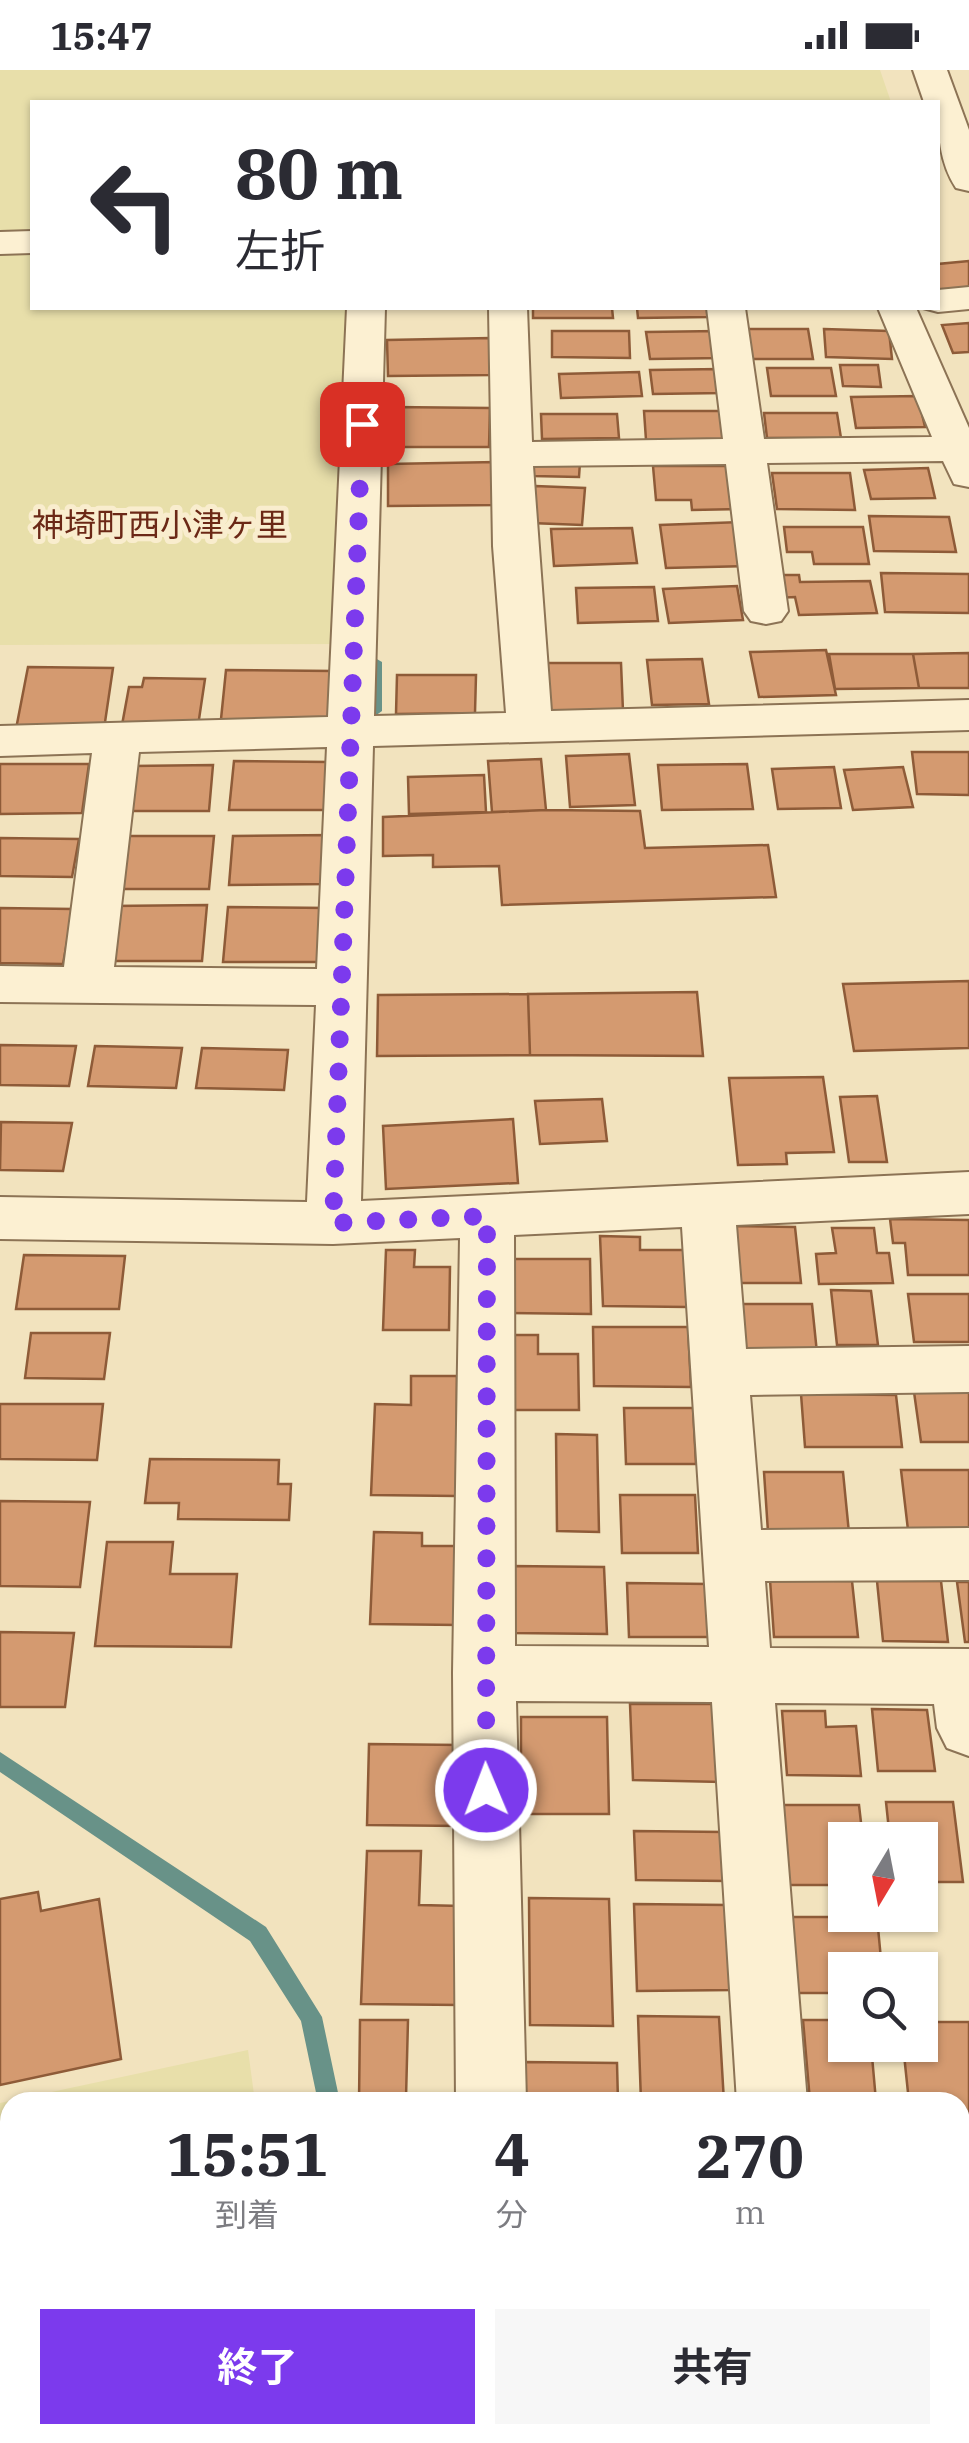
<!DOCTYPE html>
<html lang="ja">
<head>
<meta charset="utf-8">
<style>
  body { margin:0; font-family:"IBM Plex Serif","Noto Sans JP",serif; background:#f7f7f7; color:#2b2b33; height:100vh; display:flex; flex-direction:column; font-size:38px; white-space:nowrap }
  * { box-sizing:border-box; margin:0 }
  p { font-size:32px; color:#7c7c81 }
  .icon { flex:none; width:55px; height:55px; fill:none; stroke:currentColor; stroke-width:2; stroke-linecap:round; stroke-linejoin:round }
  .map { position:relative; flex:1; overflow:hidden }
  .side { position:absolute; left:0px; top:2022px; width:970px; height:352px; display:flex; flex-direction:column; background:#fff; border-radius:30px 30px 0 0; box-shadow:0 2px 8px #0004 }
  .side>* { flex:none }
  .guide { position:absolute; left:30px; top:30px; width:910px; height:210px; border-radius:0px; box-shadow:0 2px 8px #0004; background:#fff; color:#2b2b33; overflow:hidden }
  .needle { width:65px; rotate:190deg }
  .buttons { position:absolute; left:828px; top:1752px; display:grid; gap:20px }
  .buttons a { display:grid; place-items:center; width:110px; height:110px; border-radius:0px; background:#fff; box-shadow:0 2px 8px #0004; font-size:50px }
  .pin { position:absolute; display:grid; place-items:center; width:85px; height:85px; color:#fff; margin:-42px; border-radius:20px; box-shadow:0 5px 15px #0006 }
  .me { position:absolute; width:110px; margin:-55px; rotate:359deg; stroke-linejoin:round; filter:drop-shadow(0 0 8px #0008) }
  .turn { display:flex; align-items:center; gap:35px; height:210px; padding:0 40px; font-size:45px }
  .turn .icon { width:130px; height:130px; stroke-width:2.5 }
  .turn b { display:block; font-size:70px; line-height:85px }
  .eta { display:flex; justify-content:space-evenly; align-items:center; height:170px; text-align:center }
  .eta b { font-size:60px; font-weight:700; line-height:70px }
  .action { display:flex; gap:20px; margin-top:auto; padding:20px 40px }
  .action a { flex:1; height:115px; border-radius:0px; background:#7c3aed; color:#fff; font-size:40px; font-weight:700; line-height:115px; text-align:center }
  .action a+a { background:#f7f7f7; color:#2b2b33 }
  .status { display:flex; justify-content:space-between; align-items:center; height:70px; padding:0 50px; background:#fff; direction:ltr }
  .status svg { height:28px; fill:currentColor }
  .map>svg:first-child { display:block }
  .farmland { fill:#e8dfaa }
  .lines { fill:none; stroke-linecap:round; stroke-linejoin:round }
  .stream { fill:#689288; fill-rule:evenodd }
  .building { fill:#d49a70; stroke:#8e5b38; stroke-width:2.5 }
  .minor-casing { stroke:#8c7355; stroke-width:4 }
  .minor { fill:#fcf0d2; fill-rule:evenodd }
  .route { stroke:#7c3aed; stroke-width:18; stroke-dasharray:0 32.4 }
  .labels { text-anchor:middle; stroke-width:10; stroke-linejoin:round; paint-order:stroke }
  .far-quarter-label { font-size:32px; fill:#6b2816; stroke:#f9edce }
</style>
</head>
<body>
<div class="status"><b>15:47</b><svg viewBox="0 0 49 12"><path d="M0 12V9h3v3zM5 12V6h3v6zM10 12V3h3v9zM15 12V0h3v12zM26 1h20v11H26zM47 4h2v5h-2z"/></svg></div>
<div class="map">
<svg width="969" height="2373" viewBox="0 0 969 2373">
  <rect width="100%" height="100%" fill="#f2e3be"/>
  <path class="farmland" d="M0 0H880L891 32H32V238H356L340 574 0 575Z
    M248 1980 255 2032H10V2203L0 2207V2033Z"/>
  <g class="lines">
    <path class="stream" d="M375 588 382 592V641L375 646 368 641V592Z
      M0 1682 266 1857 322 1947 340 2032H318L301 1951 250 1871 0 1702Z
      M344 2365H368V2373H344Z"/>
  </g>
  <path class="building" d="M969 191V219L938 222V194Z
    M533 238H612L613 248H533Z
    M637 238H708L709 247 638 248Z
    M969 253V282L953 283 942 255Z
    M745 259H808L813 289H748Z
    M824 259 889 261 892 289 826 287Z
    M552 261H629L630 288 552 287Z
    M718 261 722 288 650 289 646 262Z
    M490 268 492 305 388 306 387 270Z
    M840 295H878L881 317 843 316Z
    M767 298H831L836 326H771Z
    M720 299 723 323 653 324 650 300Z
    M639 302 642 326 561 328 559 304Z
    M918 326 925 357 856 358 851 327Z
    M392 337 490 338 489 377H390Z
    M644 341H726L728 370H646Z
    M764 343H837L841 368H767Z
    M541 344H617L619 368 542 369Z
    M534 391 580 392 579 407 533 406Z
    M496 392 498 435 388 436V394Z
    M653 396H735L741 439 692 440 691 430H656Z
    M928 398 935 428 871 429 864 400Z
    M772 403H850L855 440 777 439Z
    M535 416 585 418 582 455 531 453Z
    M869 446 949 447 956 482 874 481Z
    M741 452 749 496 666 498 660 455Z
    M784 457H863L869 494H814L812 482H787Z
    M632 458 637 493 554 496 551 459Z
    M881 503 969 504V543L885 542Z
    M772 505H799L800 512 870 511 877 543 799 545 795 527 776 528Z
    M737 516 743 550 669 553 663 519Z
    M654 517 658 551 578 553 576 518Z
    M826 580 836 625 759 627 750 582Z
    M969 583V618H919L913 584Z
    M829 584H913L919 618 835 619Z
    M702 589 709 634 652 635 647 590Z
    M545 593H621L623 641H545Z
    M28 597 113 598 104 659H16Z
    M226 600 334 601 330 650 221 649Z
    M397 605H476L475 643 396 644Z
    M144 608 205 609 198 656 122 655 129 617H142Z
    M912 682H969V725L917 724Z
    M629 684 635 735 570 737 566 686Z
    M541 689 546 740 492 742 488 691Z
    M234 691 331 692 328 740H229Z
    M0 694H89L82 743 0 744Z
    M747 694 753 739 662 740 658 695Z
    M213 695 209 741H127L132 696Z
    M834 697 841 738 778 739 772 699Z
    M903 697 913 737 853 740 844 700Z
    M484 705 486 742 409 744 408 707Z
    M546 740 640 741 645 778 768 775 776 827 502 835 499 796 433 797V785L383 786V747Z
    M331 765 329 814 229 815 233 766Z
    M124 766H214L209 819H117Z
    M0 768 79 769 72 807 0 806Z
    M207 835 202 891H104L111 836Z
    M228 837 329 838 326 892H223Z
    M0 838 73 839 63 894 0 893Z
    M969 911V978L854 981 843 914Z
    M697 922 703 986 530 985 528 924Z
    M528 924 530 985 377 986 378 925Z
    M0 975 76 976 69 1016 0 1015Z
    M95 976 182 978 176 1018 88 1016Z
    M202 978 288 980 284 1020 196 1018Z
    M823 1007 834 1082 786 1083 787 1094 738 1095 729 1008Z
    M877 1026 887 1092H849L840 1027Z
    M602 1029 607 1071 540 1074 535 1031Z
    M513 1049 518 1113 386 1119 383 1056Z
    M1 1052 72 1053 63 1101 0 1100Z
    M890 1149 969 1150V1205H908L905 1173H893Z
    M733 1156 795 1157 801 1213H737Z
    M832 1158H874L877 1183H889L893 1213 819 1214 816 1184 836 1183Z
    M600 1166 640 1167V1180H684L687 1237 603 1236Z
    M386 1180H415L414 1197H450L449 1260H383Z
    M24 1185 125 1186 119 1239H16Z
    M506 1189H590L591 1244 506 1243Z
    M831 1220 871 1221 878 1275H837Z
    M908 1224H969V1272H914Z
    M742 1234H812L817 1283H746Z
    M593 1257H688L691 1317 594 1316Z
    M31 1263H110L104 1309 25 1308Z
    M510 1265H538V1284H578L579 1340H509Z
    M411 1306H457L456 1426 371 1425 375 1334 411 1335Z
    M914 1322H969V1372H921Z
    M801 1324 896 1325 902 1377H805Z
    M0 1334H103L97 1390 0 1389Z
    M624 1338H693L696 1394H626Z
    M556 1364 597 1365 599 1462 557 1461Z
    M150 1389 279 1390 278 1414H291L289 1450 178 1449 179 1433H145Z
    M901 1400H969V1460H908Z
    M764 1402H843L849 1463 768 1462Z
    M620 1425H695L698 1483H622Z
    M0 1431 90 1432 80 1517 0 1516Z
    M374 1462 422 1463V1476H460L459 1555 370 1554Z
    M107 1472H173L170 1504H237L231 1577 95 1576Z
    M511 1496 604 1497 607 1564 512 1563Z
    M770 1510 852 1511 858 1567H774Z
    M877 1511H941L948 1572 883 1571Z
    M957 1512H969V1572H965Z
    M627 1513 710 1514 713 1567H629Z
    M0 1562 74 1563 65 1637H0Z
    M630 1634H718L722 1712 633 1710Z
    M872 1639 927 1640 935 1701H878Z
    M782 1641H825L826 1657 856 1656 861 1706 787 1705Z
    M521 1647H607L609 1744H521Z
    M369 1674 460 1675V1756L367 1755Z
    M886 1732H953L963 1812H920V1770H890Z
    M782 1735H859L863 1770H845V1815H787Z
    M634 1761 725 1762 728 1811 636 1810Z
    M367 1781H421L419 1835 462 1836 460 1935 361 1934Z
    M38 1822 41 1841 99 1829 121 1989 0 2015V1829Z
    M529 1828 609 1829 613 1956 530 1955Z
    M634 1834 728 1835 733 1920 637 1921Z
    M792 1847H877L882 1900H845V1923H798Z
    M638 1946 719 1947 724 2032H641Z
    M360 1950H408L406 2028H460V2032H359Z
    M803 1950H845V1975H871L876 2031H810Z
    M920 1952H969V2047H960V2032H909L903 1975H920Z
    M525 1992 617 1993 618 2032H526Z
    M960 2069H969V2157H960Z
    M477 2365H596V2373H477Z
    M841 2365 842 2373H727L726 2366Z"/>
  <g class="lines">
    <defs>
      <path id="minor" d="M913 0H947L969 60V121L956 118C939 92 938 62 938 32H924Z
        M32 161V183L0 184V162Z
        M969 217V239L938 242 923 238H938V220Z
        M347 238H385L374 646 506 643 493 476 489 238H527L532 372 723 369 707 238H745L764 369 932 367 878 238H916L969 358V417L954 414 943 391 767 393 788 541 781 551 766 554 751 551 744 541 726 394 533 396 551 641 969 630V660L373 676 361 1131 969 1102V1144L736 1155 746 1279 969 1276V1322L750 1325 761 1460 969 1458V1510L765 1511 770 1578 969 1579V1686L947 1678 937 1658 934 1634 775 1633 807 2032H737L712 1632 516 1631 526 2032H456L453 1603 460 1168 333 1174 0 1169V1127L307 1132 316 935 0 932V896L64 897 92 683 0 686V656L328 647ZM327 677 317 899 114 897 139 682ZM682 1157 709 1577 515 1576 514 1165Z
        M960 2167H969V2239H960Z
        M10 2215V2290L0 2294V2219Z"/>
    </defs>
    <use href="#minor" class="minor-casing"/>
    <use href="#minor" class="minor"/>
  </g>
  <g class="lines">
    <path class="route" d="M362 354 333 1153 487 1146 486 1720"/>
  </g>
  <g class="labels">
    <g class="far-quarter-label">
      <text x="160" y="466">神埼町西小津ヶ里</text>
    </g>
  </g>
</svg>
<div class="buttons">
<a><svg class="needle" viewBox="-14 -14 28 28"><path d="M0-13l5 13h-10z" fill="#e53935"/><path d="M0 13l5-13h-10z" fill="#7c7c81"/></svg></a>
<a><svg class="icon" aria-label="search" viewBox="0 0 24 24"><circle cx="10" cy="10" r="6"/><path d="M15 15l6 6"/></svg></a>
</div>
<div class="pin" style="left:362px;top:354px;background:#d93025"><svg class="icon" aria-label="arrive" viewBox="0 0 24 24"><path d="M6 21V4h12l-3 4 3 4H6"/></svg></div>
<svg class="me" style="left:486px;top:1720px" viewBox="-20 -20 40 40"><circle r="17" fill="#7c3aed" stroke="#fff" stroke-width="3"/><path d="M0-11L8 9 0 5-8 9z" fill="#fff"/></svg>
<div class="guide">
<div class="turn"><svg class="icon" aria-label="left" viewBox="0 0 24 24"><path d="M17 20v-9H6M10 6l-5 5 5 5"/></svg><div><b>80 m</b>左折</div></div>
</div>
<section class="side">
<div class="eta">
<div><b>15:51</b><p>到着</p></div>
<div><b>4</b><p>分</p></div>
<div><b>270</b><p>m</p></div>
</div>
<div class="action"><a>終了</a><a>共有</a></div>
</section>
</div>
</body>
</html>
